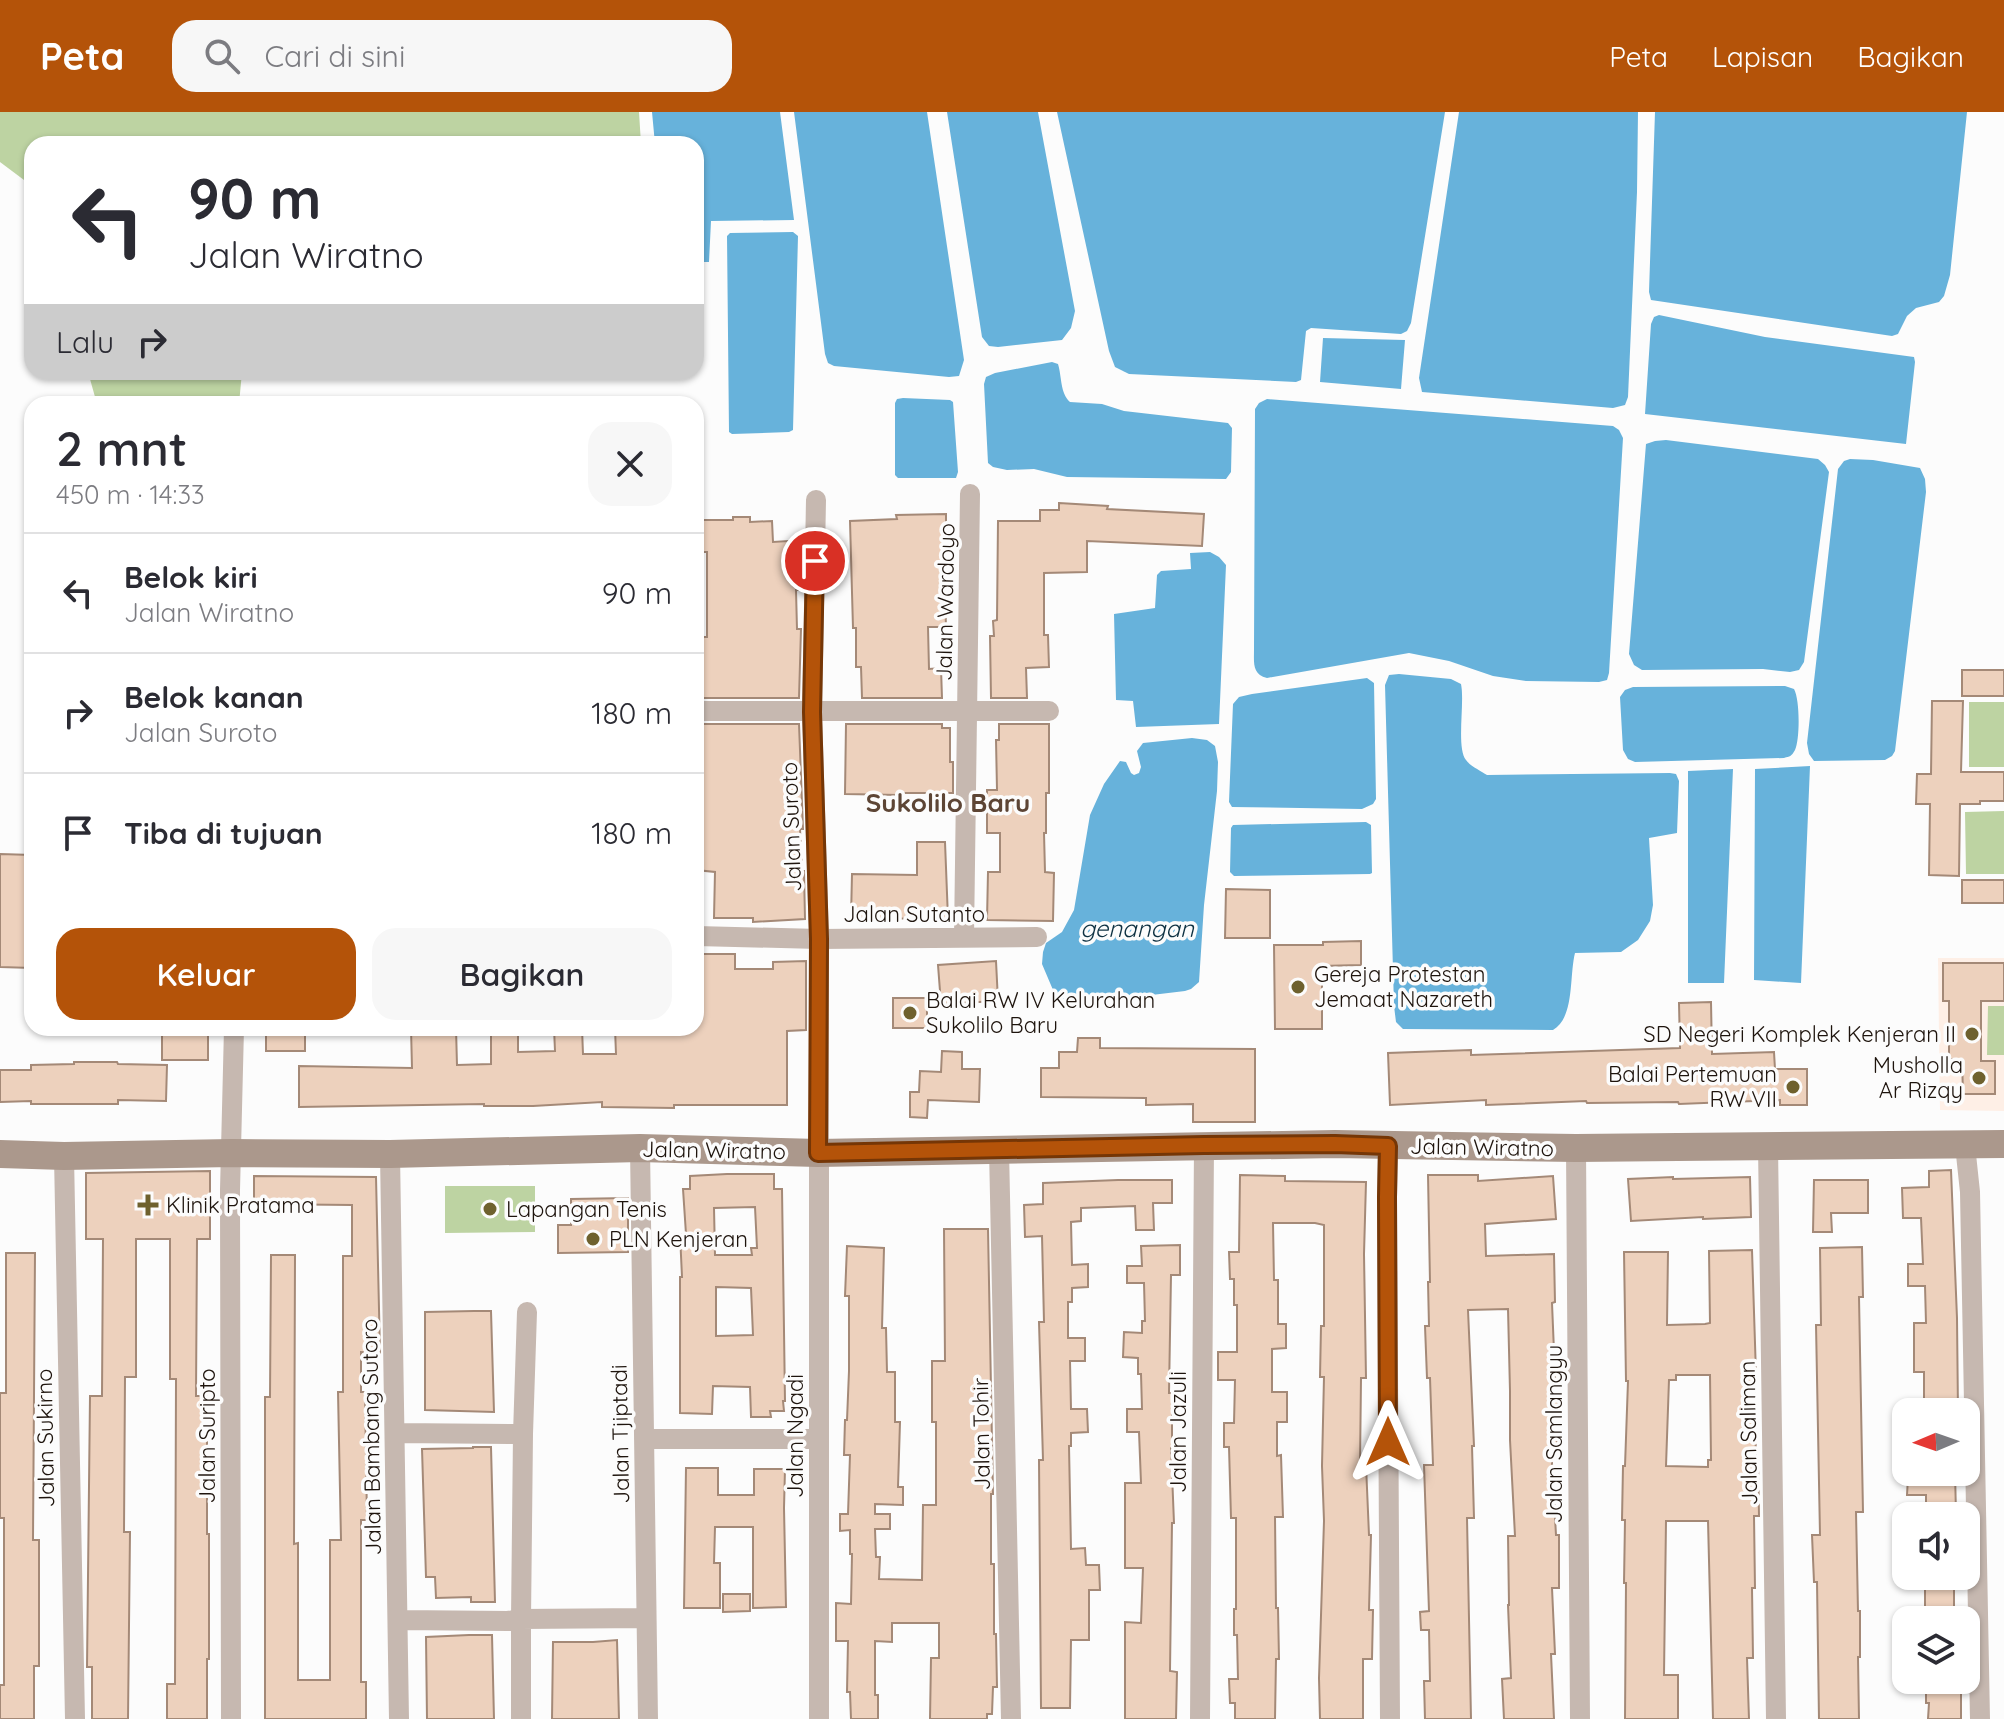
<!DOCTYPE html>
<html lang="id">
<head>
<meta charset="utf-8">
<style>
  body { margin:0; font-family:Quicksand,sans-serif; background:#f7f7f7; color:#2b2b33; height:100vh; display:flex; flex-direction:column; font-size:30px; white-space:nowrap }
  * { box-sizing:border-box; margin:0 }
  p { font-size:26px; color:#7c7c81 }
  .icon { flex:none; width:44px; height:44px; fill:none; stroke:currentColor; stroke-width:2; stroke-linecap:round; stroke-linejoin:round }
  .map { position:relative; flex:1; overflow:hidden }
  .details { position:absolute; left:24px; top:284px; width:680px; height:640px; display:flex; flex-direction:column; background:#fff; border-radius:24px; box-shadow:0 2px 6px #0004 }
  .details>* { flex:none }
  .hud { position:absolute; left:24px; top:24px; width:680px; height:244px; border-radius:24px; box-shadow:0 2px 6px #0004; background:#fff; color:#2b2b33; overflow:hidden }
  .needle { width:52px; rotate:268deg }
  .controls { position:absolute; left:1892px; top:1286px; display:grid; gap:16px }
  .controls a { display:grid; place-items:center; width:88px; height:88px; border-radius:16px; background:#fff; box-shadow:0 2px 6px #0004; font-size:40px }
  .pin { position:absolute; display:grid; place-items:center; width:68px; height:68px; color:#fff; margin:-34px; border:4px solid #fff; border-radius:50%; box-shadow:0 2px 8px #0007 }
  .me { position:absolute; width:88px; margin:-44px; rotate:0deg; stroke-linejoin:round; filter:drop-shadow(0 0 6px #0008) }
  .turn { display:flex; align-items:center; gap:28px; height:168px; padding:0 32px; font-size:36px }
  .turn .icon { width:104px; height:104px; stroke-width:2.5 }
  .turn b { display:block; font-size:56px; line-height:68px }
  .then { display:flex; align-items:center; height:76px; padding:0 32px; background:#0003; gap:16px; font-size:30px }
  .round { display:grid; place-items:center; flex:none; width:84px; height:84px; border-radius:24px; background:#f7f7f7 }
  .headline { display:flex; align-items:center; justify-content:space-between; height:136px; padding:0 32px }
  h1 { font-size:48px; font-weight:600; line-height:60px }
  .primary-button { display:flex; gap:16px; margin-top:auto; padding:16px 32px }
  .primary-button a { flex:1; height:92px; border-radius:24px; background:#b45309; color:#fff; font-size:32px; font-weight:600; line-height:92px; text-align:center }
  .primary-button a+a { background:#f7f7f7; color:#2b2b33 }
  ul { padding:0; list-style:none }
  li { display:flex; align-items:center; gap:24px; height:120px; padding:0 32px; border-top:2px solid #e1e1e2 }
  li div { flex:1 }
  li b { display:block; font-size:30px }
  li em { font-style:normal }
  header { display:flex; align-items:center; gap:48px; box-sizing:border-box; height:112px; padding:0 40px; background:#b45309; color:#fff }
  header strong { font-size:38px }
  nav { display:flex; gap:44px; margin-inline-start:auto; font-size:28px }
  .search { width:560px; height:72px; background:#f7f7f7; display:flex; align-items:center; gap:20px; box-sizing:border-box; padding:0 28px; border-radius:24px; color:#7c7c81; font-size:30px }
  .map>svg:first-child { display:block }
  .built { fill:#feefe6 }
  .green { fill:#bdd3a2 }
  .water { fill:#67b2db }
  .building { fill:#edd1bd; stroke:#a48977; stroke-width:2; fill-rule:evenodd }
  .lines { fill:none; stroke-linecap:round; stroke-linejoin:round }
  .street { stroke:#c6b8b0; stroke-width:20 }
  .secondary { stroke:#ab988c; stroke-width:28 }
  .route-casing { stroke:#753606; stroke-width:20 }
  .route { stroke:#b45309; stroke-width:14 }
  .poi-dot { fill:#6e612e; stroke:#fcfcfc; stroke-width:3 }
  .labels { text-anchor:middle; stroke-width:7; stroke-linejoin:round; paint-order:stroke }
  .street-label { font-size:22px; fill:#1e140d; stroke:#fcfcfc }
  .poi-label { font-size:22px; fill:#1e140d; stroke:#fcfcfc; text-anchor:start }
  .water-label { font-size:24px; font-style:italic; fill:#0d3041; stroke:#fcfcfc }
  .quarter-label { font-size:26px; font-weight:bold; fill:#5d4535; stroke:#fcfcfc }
</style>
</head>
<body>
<header>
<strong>Peta</strong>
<div class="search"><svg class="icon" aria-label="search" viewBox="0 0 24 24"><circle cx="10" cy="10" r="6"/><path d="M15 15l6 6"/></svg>Cari di sini</div>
<nav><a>Peta</a><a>Lapisan</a><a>Bagikan</a></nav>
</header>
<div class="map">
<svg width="2004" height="1607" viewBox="0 0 2004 1607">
  <rect width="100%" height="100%" fill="#fcfcfc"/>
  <path class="built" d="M1938 846H2004V999L1940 998Z"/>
  <path class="green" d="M0 0H639L641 32H32V74L0 50Z
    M88 260H242L239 292H97Z
    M1969 590H2004V655H1969Z
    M2004 699V762H1966L1965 700Z
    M1988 894H2004V943H1987Z
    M445 1074H535V1120L445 1121Z"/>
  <path class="water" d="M652 0H780L794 108 711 109 709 150H696V32H655Z
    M794 0H927L964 248 959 264 949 265 834 254 828 251 825 242Z
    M947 0H1038L1075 199 1071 216 1062 228 998 235 989 234 982 225Z
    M1057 0H1445L1411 211 1407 219 1401 222 1311 216 1306 219 1301 268 1296 270 1129 262 1115 255 1109 239Z
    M1459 0H1638L1637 80 1628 285 1625 293 1613 296 1422 280 1419 266Z
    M1655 0H1967L1950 163 1944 184 1939 190 1916 196 1907 204 1898 222 1892 224 1651 188 1649 180Z
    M793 120 798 124 793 318 789 320 732 322 729 320 727 124 730 121Z
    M1659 203 1765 225 1914 245 1915 250 1906 332 1645 302 1651 212 1654 205Z
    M1323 226 1405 228 1401 277 1320 270Z
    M1052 250 1058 252C1062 265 1060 281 1070 290L1102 292 1124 299 1228 311 1232 316 1231 360 1226 367 1067 365 1034 357 1007 358 993 355 988 351 984 272 986 265 995 261Z
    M903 286 950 288 953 290 958 360 956 366H898L895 363V291L897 287Z
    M1267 287 1613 314 1619 318 1623 326 1609 561 1607 568 1599 570 1526 569 1493 564 1449 549 1409 541 1267 566C1252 562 1254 551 1254 537L1255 297 1259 291Z
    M1666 328 1818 347 1825 353 1829 360 1804 550 1799 558 1790 560 1763 557 1642 558 1634 553 1629 542 1646 332 1655 329Z
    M1850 347 1873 348 1920 356 1925 367 1926 380 1895 639 1892 644 1885 648 1814 649 1809 642 1807 631 1838 357 1844 349Z
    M1210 440 1219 445 1226 453 1219 612 1136 615 1133 589 1116 588 1114 502 1155 496 1157 463 1161 459 1191 457 1190 441Z
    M1399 562 1451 567 1461 572C1465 591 1456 635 1466 648 1470 654 1481 659 1487 663L1670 661 1676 662 1679 669 1677 721 1649 726 1653 793 1650 809 1638 828 1621 840 1575 841C1569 865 1575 905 1553 918L1403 917 1396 910 1394 894 1385 573 1389 563Z
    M1367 566 1374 571 1376 687 1373 692 1362 697 1232 695 1229 690 1233 592 1239 585 1252 582Z
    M1785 574 1794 577C1800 588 1800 627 1795 638 1791 645 1790 644 1784 646L1635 650 1628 647 1623 638 1620 585 1625 578 1633 575Z
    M1192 626 1207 628 1215 634 1218 650 1217 679 1204 793 1199 870 1191 877 1185 879 1093 890H1074L1056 885 1042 852 1043 840 1046 831 1062 820 1074 798 1090 703 1104 672 1120 649 1126 650 1131 661 1134 663 1139 661 1141 655 1137 639 1143 631Z
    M1810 654 1801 871 1754 868 1755 657Z
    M1733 657 1724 871H1688V659Z
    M1366 710 1371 713 1372 761 1370 762 1234 764 1230 760 1231 716 1233 713Z"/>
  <path class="building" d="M1059 391 1108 394 1107 397 1204 402 1202 434 1087 429V460L1044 461V523H1048L1049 555 1026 556 1027 586H991L990 524H994L993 509 997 508 998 409H1040V398H1059Z
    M946 402V433H944V451L946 515H928L929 557 941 556 942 586H862L861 555H856V516H853L850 409 897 407 896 403Z
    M733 405H750V410L772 409 773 430 788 429 789 442H799L800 478H796L797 517H801L799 586H703V525H707V440H702V408H733Z
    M1962 558H2004V584H1962Z
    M1932 589H1963L1961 660H2004V689H1980V692H1960L1959 764 1929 763 1930 692H1916L1917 662H1931Z
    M702 612H799L803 717H800L802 759H804L805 807 753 810V806H714L715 760 696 758 698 725V685H702Z
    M846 612H942V616H950V650H953V681H899V683L845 682Z
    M999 612H1049V681H1046V721H1044L1045 760 1054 761 1053 809 987 808 988 760H1000V721H987V678H997L996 628H999Z
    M917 730H945L948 807 851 806 852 762 917 763Z
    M0 742 32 743V856L0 855Z
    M1962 768H2004V791H1962Z
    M1226 777 1270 778V826H1225Z
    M1361 829V853L1322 854V917H1275L1274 833H1323V830Z
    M696 842H735V857H773V850L806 849V918L787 919V993H674V996L602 995V990L533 994H484V992L299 995V954L412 956 411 916H456L457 953 491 952V916H518V940L555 939 554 916H582L583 942H616L615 916H696Z
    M996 849 998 889 941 892 938 853Z
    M1943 851H2004V889H1981V949H1995V982H1963L1962 947H1949V889H1943Z
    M893 886H927V916H893Z
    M1711 890 1712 942 1774 940 1775 957H1807V993H1780V988L1679 992 1678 990 1587 991 1586 989 1486 993V988L1390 993 1388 941 1471 938V943L1680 936 1679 891Z
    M162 916H208V948H162Z
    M266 916H305V939H266Z
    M1078 926H1100V936L1255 937V1010H1193V992L1146 993V986L1041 985V956H1059V940H1077Z
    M942 939 962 940V957H980L979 990 928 988 927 1006 910 1005V980H919L920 959 941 960Z
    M74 950H117L118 952 167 953 166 989 118 988V992H31V989L0 990V958H31V953L74 952Z
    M1951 1058 1957 1206 1958 1300H1924V1260H1914V1211H1926L1925 1174H1908V1152H1923L1921 1106H1903L1902 1076 1929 1075V1059Z
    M210 1059V1127H197L196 1284H207V1422H209V1547H207V1607H167V1572H175L176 1267H170V1127H136V1265H125L124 1420H130L128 1607H92V1555H87L90 1284H102L103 1127H86V1061Z
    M727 1062H774V1077H782L785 1289H783L784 1299H770L771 1305H751L750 1275 713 1274 712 1302 680 1301V1165H682L680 1122H686L683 1077H690V1064ZM755 1095 757 1136H751L752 1143H715L714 1096ZM716 1175 751 1176 753 1223 716 1224Z
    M1240 1063 1285 1064V1069L1366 1070 1364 1142 1366 1266H1361L1360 1353H1366L1369 1423H1371L1369 1498H1373L1372 1547H1363V1607H1320L1319 1566 1324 1409 1322 1354 1324 1265H1320L1321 1214H1324V1113L1315 1111H1273L1274 1168H1278V1212H1286V1236L1272 1237V1280H1287V1310H1277V1344L1281 1343 1283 1405H1275L1276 1496H1278L1279 1547H1276L1275 1607H1235V1591H1230L1229 1567H1238L1237 1523H1234V1497H1236V1406H1231L1229 1335H1224V1311H1234L1235 1268H1218V1240H1237V1193H1234V1167H1230L1229 1140H1239Z
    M1428 1063H1478V1069L1553 1064 1556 1107 1485 1112 1486 1144 1554 1142 1555 1190 1552 1191 1556 1288H1558L1557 1333H1551L1556 1423H1559V1476H1552L1555 1542H1551L1554 1607H1504L1502 1567 1511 1566 1508 1493H1509L1508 1424H1515L1510 1328V1279L1508 1197 1468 1198 1474 1334H1472L1474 1406H1467L1471 1607H1425L1424 1569H1430L1429 1518H1421L1420 1500 1429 1499 1424 1353H1433L1430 1266H1427L1425 1214H1429L1428 1170H1430Z
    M254 1064 376 1065 380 1241 361 1240V1280H365L367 1408H361V1570H366V1607H265V1285H270L271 1143H295L294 1432 298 1431V1568H330V1428H341L338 1280H343V1144H352V1093L254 1092Z
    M1673 1065V1067L1750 1065 1751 1105 1703 1107V1105L1631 1109 1628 1067Z
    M1118 1068H1172V1091H1153L1154 1118H1136L1135 1094 1081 1096V1109L1071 1110 1072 1153 1088 1152V1175L1072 1176V1190H1068V1226H1085V1249H1070L1071 1297H1087L1088 1320 1071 1321V1334H1069L1071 1437 1085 1436 1086 1453H1099L1100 1478H1089V1528H1071L1070 1596H1041L1039 1348H1043L1039 1210H1044L1042 1124 1025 1125 1024 1093 1043 1092V1071Z
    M1814 1068H1868V1101H1831L1832 1120H1813Z
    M628 1086V1140L558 1141V1113H571V1087Z
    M944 1117H988L993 1382H991V1452H994V1522H996L997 1575H993L992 1602H987V1607H930L931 1546H939V1511H892V1530L875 1529V1583H878V1607H851L850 1580H847L848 1529H836V1491L851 1492 852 1442H850V1418L840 1419V1402H848L850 1343H844L845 1308H847L849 1259V1184H845L847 1134 884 1136 882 1216H886L887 1260H895V1310H900L898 1375H903V1393L875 1392V1402H890V1417H875L876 1445H880L879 1467 922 1468 923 1393H936V1310H932V1249H945Z
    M1180 1133V1163H1171L1169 1281H1172V1335L1171 1336 1174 1411H1172L1170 1559 1177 1560 1176 1607H1125V1510L1141 1511 1143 1456H1125V1371H1141L1139 1320H1127V1297H1142L1141 1262H1138V1246L1123 1245 1124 1220 1142 1221V1209H1145L1144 1171H1127V1154H1142L1141 1134Z
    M1862 1135 1863 1185H1859L1863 1400H1856L1858 1499H1860V1545H1858L1859 1607H1819L1817 1470H1814L1812 1423H1820L1816 1213H1821L1820 1136Z
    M1752 1138 1756 1262H1754L1756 1347H1758L1759 1404H1754L1755 1476H1752L1753 1546H1747L1749 1607H1713L1708 1409H1666L1664 1563H1678V1607H1625L1626 1471H1624L1625 1408H1622L1623 1354H1625L1628 1269H1626L1624 1140H1668L1667 1213 1705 1212 1710 1211 1709 1139ZM1676 1263H1710L1711 1348H1708V1355L1666 1354 1669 1268H1676Z
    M6 1141H35L33 1428H39V1554H34V1607H0V1573H4V1406H0V1281H6Z
    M474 1199H491L494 1300 425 1298V1200Z
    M473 1335H491L495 1490H471V1485L436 1486 435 1465H426L422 1337 473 1336Z
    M686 1356H718V1383H754V1357H785L784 1396 786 1495 753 1496V1415H715L714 1451H720V1496H684Z
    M1925 1360H1955L1956 1402H1926V1383H1907L1908 1365H1925Z
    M1925 1464H1954V1508H1925Z
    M723 1482H750V1499L723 1500Z
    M469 1523H492L494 1607H427L426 1525Z
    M617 1528 619 1607H552L553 1530H593Z
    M1926 1568H1961V1607H1928L1929 1591H1926Z"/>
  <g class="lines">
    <path class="street" d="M816 388 812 600 819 827V1607
      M696 599H1049
      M696 824 819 827 1037 825
      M964 825 970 382
      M1965 1033 1970 1080 1980 1607
      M1388 1034 1387 1085 1390 1607
      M1768 1034 1776 1607
      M640 1036 648 1607
      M1576 1036 1580 1607
      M999 1037 1011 1607
      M390 1042 399 1607
      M64 1044 75 1607
      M395 1321 523 1322
      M644 1327H819
      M398 1508 508 1509 521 1507 523 1322 527 1200
      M231 1607 230 1078 234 916
      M521 1607V1507L646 1506
      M1200 1607 1204 1033"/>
    <path class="secondary" d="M0 1042 64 1044 232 1041 390 1042 640 1036 818 1041 1335 1032 1576 1036 2004 1032"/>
  </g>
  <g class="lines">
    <defs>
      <path id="route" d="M815 449 812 600 819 827 818 1041 1204 1033 1335 1032 1388 1034 1387 1085 1388 1330"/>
    </defs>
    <use href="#route" class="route-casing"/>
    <use href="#route" class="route"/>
  </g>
  <g class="poi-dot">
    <circle cx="1298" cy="875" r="8"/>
    <circle cx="910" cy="901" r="8"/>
    <circle cx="1972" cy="922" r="8"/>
    <circle cx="1979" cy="966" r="8"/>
    <circle cx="1793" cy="975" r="8"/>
    <path d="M144 1081h8v8h8v8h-8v8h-8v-8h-8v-8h8z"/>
    <circle cx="490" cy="1097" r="8"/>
    <circle cx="593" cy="1127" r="8"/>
  </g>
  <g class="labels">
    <g class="street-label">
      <text transform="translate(945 490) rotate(-89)" y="8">Jalan Wardoyo</text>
      <text transform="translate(791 715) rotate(-92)" y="8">Jalan Suroto</text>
      <text x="914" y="810">Jalan Sutanto</text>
      <text transform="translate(1482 1035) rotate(1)" y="8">Jalan Wiratno</text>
      <text transform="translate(714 1038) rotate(1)" y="8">Jalan Wiratno</text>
      <text transform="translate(1178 1320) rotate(-90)" y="8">Jalan Jazuli</text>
      <text transform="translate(1748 1321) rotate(-91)" y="8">Jalan Saliman</text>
      <text transform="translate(620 1322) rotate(-91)" y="8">Jalan Tjiptadi</text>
      <text transform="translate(981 1322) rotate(-91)" y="8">Jalan Tohir</text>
      <text transform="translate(1554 1322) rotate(-90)" y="8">Jalan Samlangyu</text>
      <text transform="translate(207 1324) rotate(-90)" y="8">Jalan Suripto</text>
      <text transform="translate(795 1324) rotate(-90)" y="8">Jalan Ngadi</text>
      <text transform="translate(371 1325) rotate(-91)" y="8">Jalan Bambang Sutoro</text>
      <text transform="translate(45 1326) rotate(-91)" y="8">Jalan Sukirno</text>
    </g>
    <g class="poi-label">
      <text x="1314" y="870">Gereja Protestan<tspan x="1314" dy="25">Jemaat Nazareth</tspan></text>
      <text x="926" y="896">Balai RW IV Kelurahan<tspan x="926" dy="25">Sukolilo Baru</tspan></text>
      <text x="1956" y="930" text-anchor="end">SD Negeri Komplek Kenjeran II</text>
      <text x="1963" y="961" text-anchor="end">Musholla<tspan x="1963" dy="25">Ar Rizqy</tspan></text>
      <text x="1777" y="970" text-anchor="end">Balai Pertemuan<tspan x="1777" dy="25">RW VII</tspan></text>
      <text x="166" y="1101">Klinik Pratama</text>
      <text x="506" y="1105">Lapangan Tenis</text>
      <text x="609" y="1135">PLN Kenjeran</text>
    </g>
    <g class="water-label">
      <text x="1137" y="825">genangan</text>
    </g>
    <g class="quarter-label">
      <text x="948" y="700">Sukolilo Baru</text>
    </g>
  </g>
</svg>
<div class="controls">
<a><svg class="needle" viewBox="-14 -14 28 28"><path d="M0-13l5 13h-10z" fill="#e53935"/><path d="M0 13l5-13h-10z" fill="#7c7c81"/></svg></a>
<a><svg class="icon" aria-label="sound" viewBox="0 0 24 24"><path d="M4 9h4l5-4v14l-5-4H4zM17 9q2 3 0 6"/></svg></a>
<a><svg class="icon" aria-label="layers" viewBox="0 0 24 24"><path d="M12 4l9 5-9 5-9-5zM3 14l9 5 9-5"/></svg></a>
</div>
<div class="pin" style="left:815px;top:449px;background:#d93025"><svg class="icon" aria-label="arrive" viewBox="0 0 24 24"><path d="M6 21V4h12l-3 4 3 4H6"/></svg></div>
<svg class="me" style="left:1388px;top:1330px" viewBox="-20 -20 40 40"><path d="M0-17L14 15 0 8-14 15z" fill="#b45309" stroke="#fff" stroke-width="4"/></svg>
<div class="hud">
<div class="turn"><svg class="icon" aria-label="left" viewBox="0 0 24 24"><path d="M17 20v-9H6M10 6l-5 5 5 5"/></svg><div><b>90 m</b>Jalan Wiratno</div></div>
<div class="then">Lalu<svg class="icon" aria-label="right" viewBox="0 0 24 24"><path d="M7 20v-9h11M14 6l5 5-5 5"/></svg></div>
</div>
<section class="details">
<div class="headline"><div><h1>2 mnt</h1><p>450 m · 14:33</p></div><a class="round"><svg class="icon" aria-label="close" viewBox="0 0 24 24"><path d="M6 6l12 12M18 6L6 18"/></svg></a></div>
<ul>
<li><svg class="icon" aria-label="left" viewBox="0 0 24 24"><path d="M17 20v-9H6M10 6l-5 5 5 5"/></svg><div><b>Belok kiri</b><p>Jalan Wiratno</p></div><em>90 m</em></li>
<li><svg class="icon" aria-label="right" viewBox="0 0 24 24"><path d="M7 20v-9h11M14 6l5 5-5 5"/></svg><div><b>Belok kanan</b><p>Jalan Suroto</p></div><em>180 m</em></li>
<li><svg class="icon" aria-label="arrive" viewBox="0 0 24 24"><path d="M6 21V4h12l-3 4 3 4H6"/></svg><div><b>Tiba di tujuan</b></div><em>180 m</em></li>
</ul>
<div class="primary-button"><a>Keluar</a><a>Bagikan</a></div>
</section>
</div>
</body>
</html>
